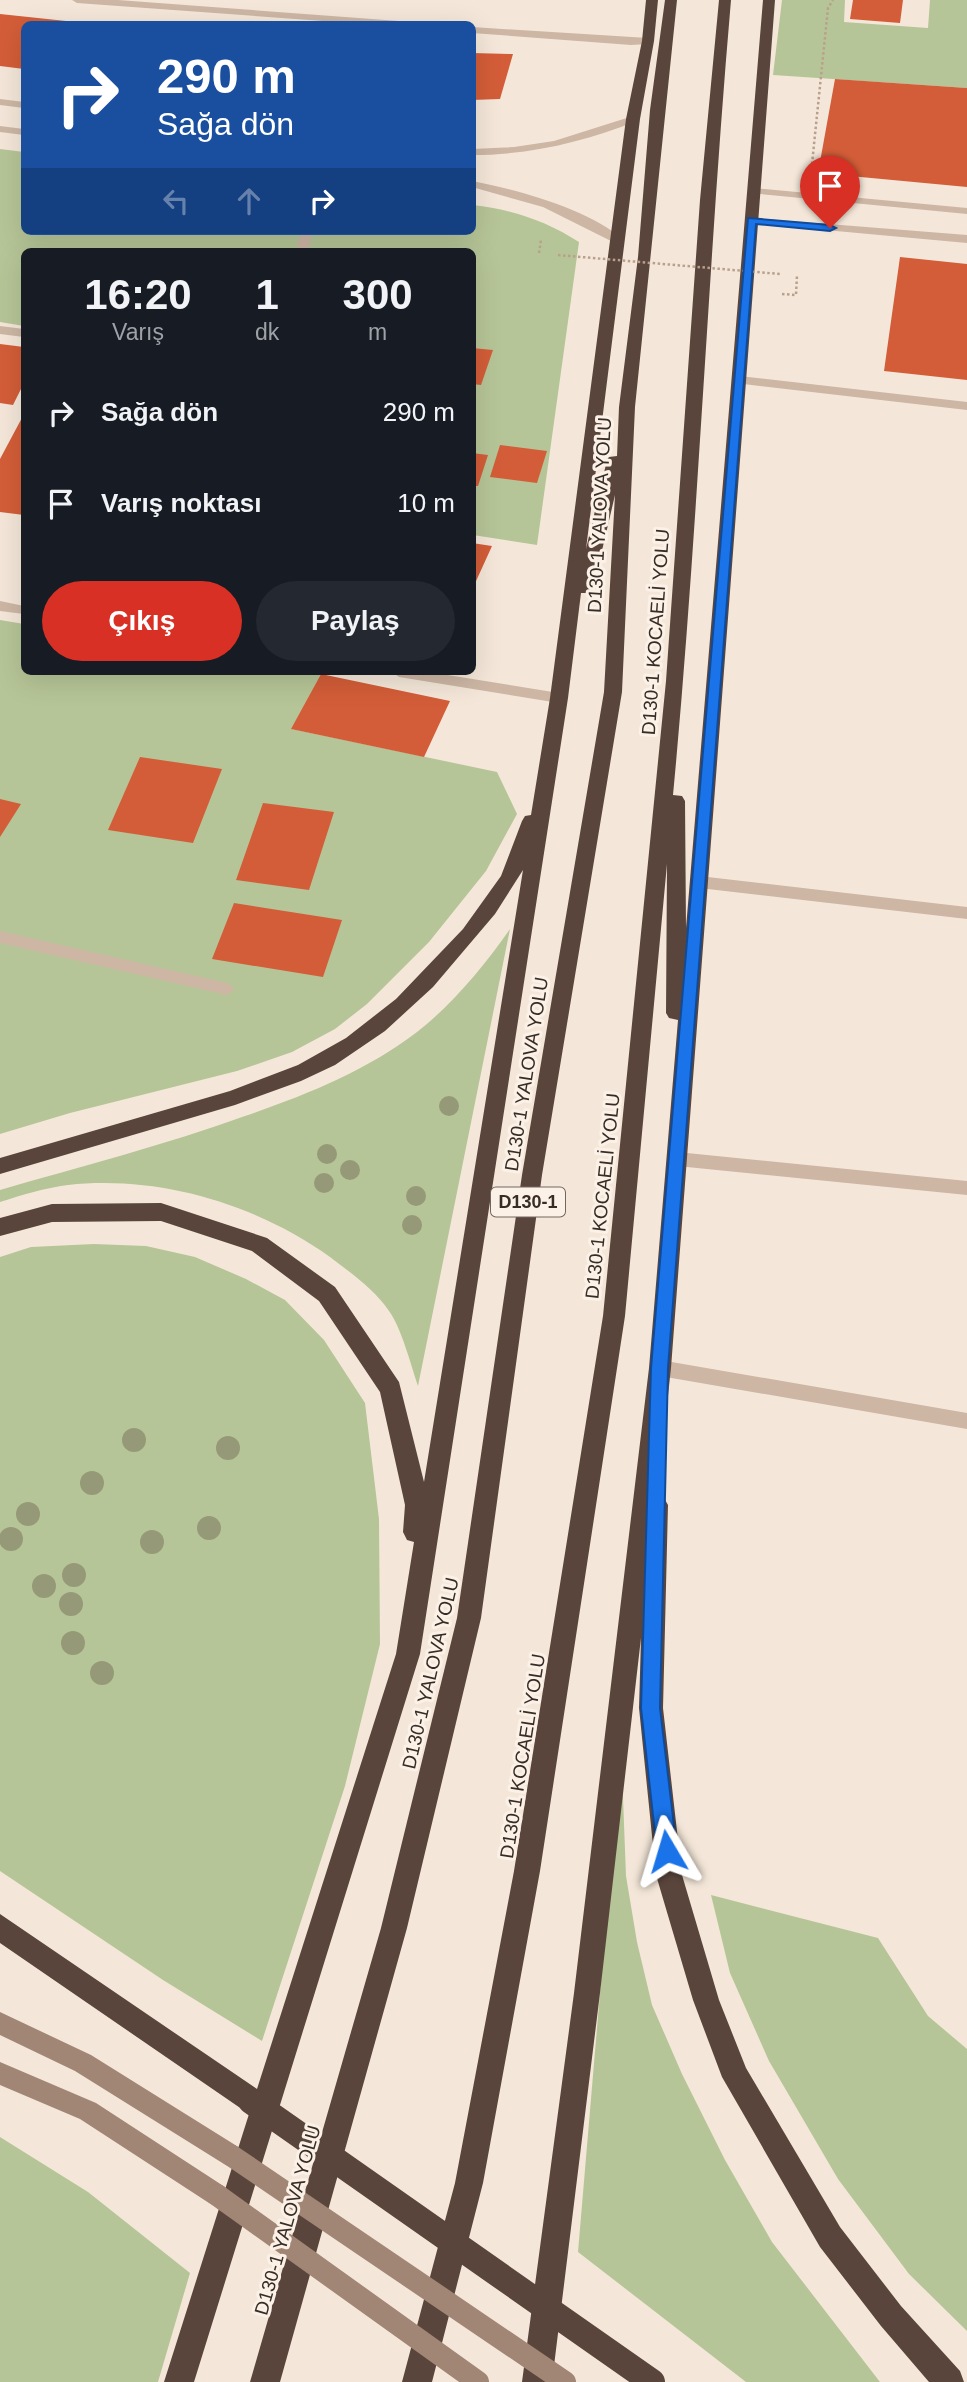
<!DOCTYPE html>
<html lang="tr">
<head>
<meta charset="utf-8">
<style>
  body { margin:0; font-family:Helvetica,sans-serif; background:#242831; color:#f1f3f6; height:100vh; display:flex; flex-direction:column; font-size:26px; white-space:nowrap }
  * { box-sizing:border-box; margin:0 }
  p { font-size:23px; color:#9ea1a6 }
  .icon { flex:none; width:38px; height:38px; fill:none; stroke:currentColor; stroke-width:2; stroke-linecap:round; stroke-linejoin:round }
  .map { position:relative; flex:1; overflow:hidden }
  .side { position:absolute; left:21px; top:248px; width:455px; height:427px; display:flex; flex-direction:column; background:#171b24; border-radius:10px; box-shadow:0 7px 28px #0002 }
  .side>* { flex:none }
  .banner { position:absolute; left:21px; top:21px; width:455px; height:214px; border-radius:10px; box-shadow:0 7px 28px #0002; background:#1a4fa0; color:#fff; overflow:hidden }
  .pin { position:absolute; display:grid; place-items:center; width:60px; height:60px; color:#fff; margin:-72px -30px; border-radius:50% 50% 50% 0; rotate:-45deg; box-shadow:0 0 7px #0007 }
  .pin .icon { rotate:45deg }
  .me { position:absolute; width:77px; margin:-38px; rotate:353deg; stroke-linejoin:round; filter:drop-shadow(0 0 5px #0008) }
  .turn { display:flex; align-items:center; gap:24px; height:147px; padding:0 21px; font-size:32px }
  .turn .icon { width:91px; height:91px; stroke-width:2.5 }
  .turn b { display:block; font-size:49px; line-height:60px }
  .lanes { display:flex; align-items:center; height:66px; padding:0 21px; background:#0003; justify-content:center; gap:35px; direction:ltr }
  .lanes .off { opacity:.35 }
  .eta { display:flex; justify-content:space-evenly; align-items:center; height:119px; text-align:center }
  .eta b { font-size:42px; font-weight:800; line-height:49px }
  .action { display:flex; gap:14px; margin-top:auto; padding:14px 21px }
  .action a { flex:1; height:80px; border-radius:42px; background:#d93025; color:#fff; font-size:28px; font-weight:800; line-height:80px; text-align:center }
  .action a+a { background:#242831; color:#f1f3f6 }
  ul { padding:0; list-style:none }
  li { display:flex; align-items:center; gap:21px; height:91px; padding:0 21px }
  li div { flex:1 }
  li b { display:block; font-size:26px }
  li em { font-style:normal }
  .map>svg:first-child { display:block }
  .green { fill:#b6c597 }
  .building { fill:#d35d38 }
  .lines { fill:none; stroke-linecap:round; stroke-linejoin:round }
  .path { stroke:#b9a08e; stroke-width:2.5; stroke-dasharray:2.5 2.5; stroke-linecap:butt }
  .street { fill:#cdb6a4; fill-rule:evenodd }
  .secondary { fill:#a18575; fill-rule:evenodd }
  .highway { fill:#5a453c; fill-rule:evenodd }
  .path-bridge { stroke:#b9a08e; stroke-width:2.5; stroke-dasharray:2.5 2.5; stroke-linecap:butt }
  .secondary-bridge { stroke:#a18575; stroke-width:22 }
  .highway-bridge { stroke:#5a453c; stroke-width:26 }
  .tree { fill:#959977 }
  .route { fill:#1a73e8; stroke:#114b97; stroke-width:2 }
  .labels { text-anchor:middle; stroke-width:6; stroke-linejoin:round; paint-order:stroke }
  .shield { fill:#fbf1e6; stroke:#726760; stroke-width:2 }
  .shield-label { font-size:18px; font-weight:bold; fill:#382c26 }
  .street-label { font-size:19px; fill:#382c26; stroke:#fbf1e6 }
</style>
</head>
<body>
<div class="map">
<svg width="967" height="2382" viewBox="0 0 967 2382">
  <rect width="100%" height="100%" fill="#f4e7d9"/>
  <path class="green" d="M782 0H845L844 22 928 28 930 0H967V88L773 75Z
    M0 149 24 152V231H472L473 205C511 209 547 221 579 242L537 545 473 535 472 252H24V326L0 322Z
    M0 620 24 624V672H308L321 674 292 729 497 772 517 814 486 871 429 942 367 1004 335 1029 292 1052 237 1071 70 1113 0 1134Z
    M510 929 418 1386C411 1365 401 1327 389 1311 374 1289 351 1273 330 1257 256 1204 159 1175 68 1185 45 1188 22 1195 0 1202V1190C82 1166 165 1145 245 1116 306 1095 366 1071 417 1032 453 1004 484 966 510 929Z
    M94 1244 146 1246 195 1257 246 1279 285 1300 324 1340 365 1403 379 1519 380 1644 345 1786 262 2041 163 1980 0 1871V1257L31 1247Z
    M621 1745 626 1876 637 1942 652 2005 682 2074 725 2160 772 2242 880 2382H746L578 2252Z
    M711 1895 878 1938 928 2016 967 2049V2331L909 2274 838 2179 769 2061 730 1973Z
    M0 2137 88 2192 190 2273 158 2382H0Z"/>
  <path class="building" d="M853 0H903L900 23 850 19Z
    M0 14 85 23V24H24V69L0 66Z
    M472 53 513 54 500 99 472 100Z
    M835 79 967 88V187L818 173Z
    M900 257 967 264V380L884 371Z
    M0 344 24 347V383L13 405 0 403Z
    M472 348 493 350 481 385 472 384Z
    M24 414V515L0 512V459Z
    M500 445 547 451 537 483 490 477Z
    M472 453 488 455 478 486H472Z
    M472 543 492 546 472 590Z
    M321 674 450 701 424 757 291 729Z
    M140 757 222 769 193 843 108 830Z
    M0 799 21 804 0 837Z
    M263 803 334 812 309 890 236 880Z
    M234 903 342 920 323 977 212 959Z"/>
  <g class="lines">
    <path class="path" d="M812 164 828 8 833 0
      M539 253 541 240
      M782 294 796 295 797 275"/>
    <path class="street" d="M72 0H118L399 21 404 24H364L77 3Z
      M472 27 648 38 653 41 648 44 631 45 472 33Z
      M0 99 24 102V108L0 105Z
      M633 116 637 117V121C583 142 530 155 472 155V149L514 147 554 141Z
      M0 126 24 129V135L0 132Z
      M472 181C515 189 592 210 623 240L613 242 543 207 472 187Z
      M754 188 967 208V214L750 193V189Z
      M751 218 967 235V243L747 223V219Z
      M301 231H313L308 252H296Z
      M0 326 24 329V337L0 334Z
      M739 376 967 402V410L735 383 733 380Z
      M0 601 24 606V614L0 611Z
      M392 672H429L559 693 566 698 559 703 399 677Z
      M699 876 967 907V919L699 888 691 882Z
      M0 931 227 983 235 989 227 995 0 943Z
      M677 1152 967 1181V1195L677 1166 671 1164 668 1159 671 1154Z
      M660 1360 967 1413V1429L660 1376 653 1374 651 1368 653 1362Z"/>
    <path class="secondary" d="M0 2012 91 2055 240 2148 244 2156 240 2164 232 2168 224 2164 75 2071 0 2035Z
      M0 2062 96 2103 225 2187 229 2195 225 2203 217 2207 209 2203 80 2119 0 2085Z"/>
    <path class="highway" d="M646 0H658L654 41 640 119 586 549 607 460 609 457 617 456 619 407 638 257 650 110 665 0H677L635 407 622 692 542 1175 481 1618 407 1928 280 2382H250L381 1928 457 1618 522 1175 604 692 615 495 593 589 591 593H581L568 698 420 1654 194 2382H164L249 2114 0 1943V1914L257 2089 396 1654 414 1542 407 1540 403 1532 405 1505 380 1392 319 1301 252 1251 161 1221 52 1222 0 1236V1218L52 1204 161 1203 267 1238 335 1287 399 1382 424 1482 523 870 495 914 433 987 385 1031 335 1065 301 1081 235 1105 0 1174V1158L230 1091 298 1065 346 1038 396 999 463 929 501 876 522 821 525 816 531 815 550 698 626 119 642 41Z
      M719 0H731C708 265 698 531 673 795L682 796 685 801 686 928 763 0H775L671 1368 657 1495 664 1498 668 1505 663 1708 682 1875 719 2000 746 2068 840 2227 901 2306 960 2371 964 2382H929L881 2326 820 2247 722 2077 693 2000 656 1875 639 1708 641 1638 600 1993 552 2382H522L574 1993 649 1368 678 1020 669 1018 666 1013 667 864 625 1316 540 1871 483 2183 432 2382H402L455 2183 514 1871 603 1316 666 681 700 200Z"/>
    <path class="path-bridge" d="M558 255 780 274"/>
    <path class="secondary-bridge" d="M232 2156 565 2382
      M217 2195 478 2382"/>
    <path class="highway-bridge" d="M251 2101 652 2382"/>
  </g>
  <g class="tree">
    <circle cx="449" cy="1106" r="10"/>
    <circle cx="327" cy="1154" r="10"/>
    <circle cx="350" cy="1170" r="10"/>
    <circle cx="324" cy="1183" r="10"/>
    <circle cx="416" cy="1196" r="10"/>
    <circle cx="412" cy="1225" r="10"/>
    <circle cx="134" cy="1440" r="12"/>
    <circle cx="228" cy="1448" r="12"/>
    <circle cx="92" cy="1483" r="12"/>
    <circle cx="28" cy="1514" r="12"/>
    <circle cx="209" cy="1528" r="12"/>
    <circle cx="11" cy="1539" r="12"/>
    <circle cx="152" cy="1542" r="12"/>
    <circle cx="74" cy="1575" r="12"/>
    <circle cx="44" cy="1586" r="12"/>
    <circle cx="71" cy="1604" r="12"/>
    <circle cx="73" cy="1643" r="12"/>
    <circle cx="102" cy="1673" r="12"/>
  </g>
  <path class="route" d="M748 218 830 225 836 228 830 231 756 224 668 1368 660 1708 677 1851 674 1858 667 1861 660 1858 657 1851 641 1708 651 1368Z"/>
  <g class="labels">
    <rect class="shield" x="491" y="1187.5" width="74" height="29" rx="5"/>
    <g class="shield-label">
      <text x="528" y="1208">D130-1</text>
    </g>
    <g class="street-label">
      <text transform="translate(599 515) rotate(-87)" y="7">D130-1 YALOVA YOLU</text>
      <text transform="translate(655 632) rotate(-86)" y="7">D130-1 KOCAELİ YOLU</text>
      <text transform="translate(526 1074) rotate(-81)" y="7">D130-1 YALOVA YOLU</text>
      <text transform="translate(602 1196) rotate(-84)" y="7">D130-1 KOCAELİ YOLU</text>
      <text transform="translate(430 1673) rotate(-77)" y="7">D130-1 YALOVA YOLU</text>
      <text transform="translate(522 1756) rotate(-81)" y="7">D130-1 KOCAELİ YOLU</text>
      <text transform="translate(287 2220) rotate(-74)" y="7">D130-1 YALOVA YOLU</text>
    </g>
  </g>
</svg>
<div class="pin" style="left:830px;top:228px;background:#d93025"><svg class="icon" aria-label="arrive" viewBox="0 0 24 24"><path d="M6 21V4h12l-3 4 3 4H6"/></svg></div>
<svg class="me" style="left:667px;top:1851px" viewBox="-20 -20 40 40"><path d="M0-17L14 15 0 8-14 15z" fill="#1a73e8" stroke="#fff" stroke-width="4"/></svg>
<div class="banner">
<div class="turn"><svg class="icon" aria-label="right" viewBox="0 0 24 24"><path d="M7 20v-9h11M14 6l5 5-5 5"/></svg><div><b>290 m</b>Sağa dön</div></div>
<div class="lanes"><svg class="icon off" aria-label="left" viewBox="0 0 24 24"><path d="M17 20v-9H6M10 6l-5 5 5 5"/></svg><svg class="icon off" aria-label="ahead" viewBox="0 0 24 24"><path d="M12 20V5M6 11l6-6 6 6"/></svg><svg class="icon" aria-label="right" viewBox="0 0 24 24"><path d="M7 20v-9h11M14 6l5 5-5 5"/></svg></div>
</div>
<section class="side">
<div class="eta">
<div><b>16:20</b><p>Varış</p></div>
<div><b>1</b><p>dk</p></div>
<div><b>300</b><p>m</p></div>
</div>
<ul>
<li><svg class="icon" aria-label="right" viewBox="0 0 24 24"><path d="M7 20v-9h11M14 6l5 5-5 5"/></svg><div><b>Sağa dön</b></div><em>290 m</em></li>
<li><svg class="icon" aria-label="arrive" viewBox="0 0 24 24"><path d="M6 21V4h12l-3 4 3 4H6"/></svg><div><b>Varış noktası</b></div><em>10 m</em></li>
</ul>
<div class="action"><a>Çıkış</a><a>Paylaş</a></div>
</section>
</div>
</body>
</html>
